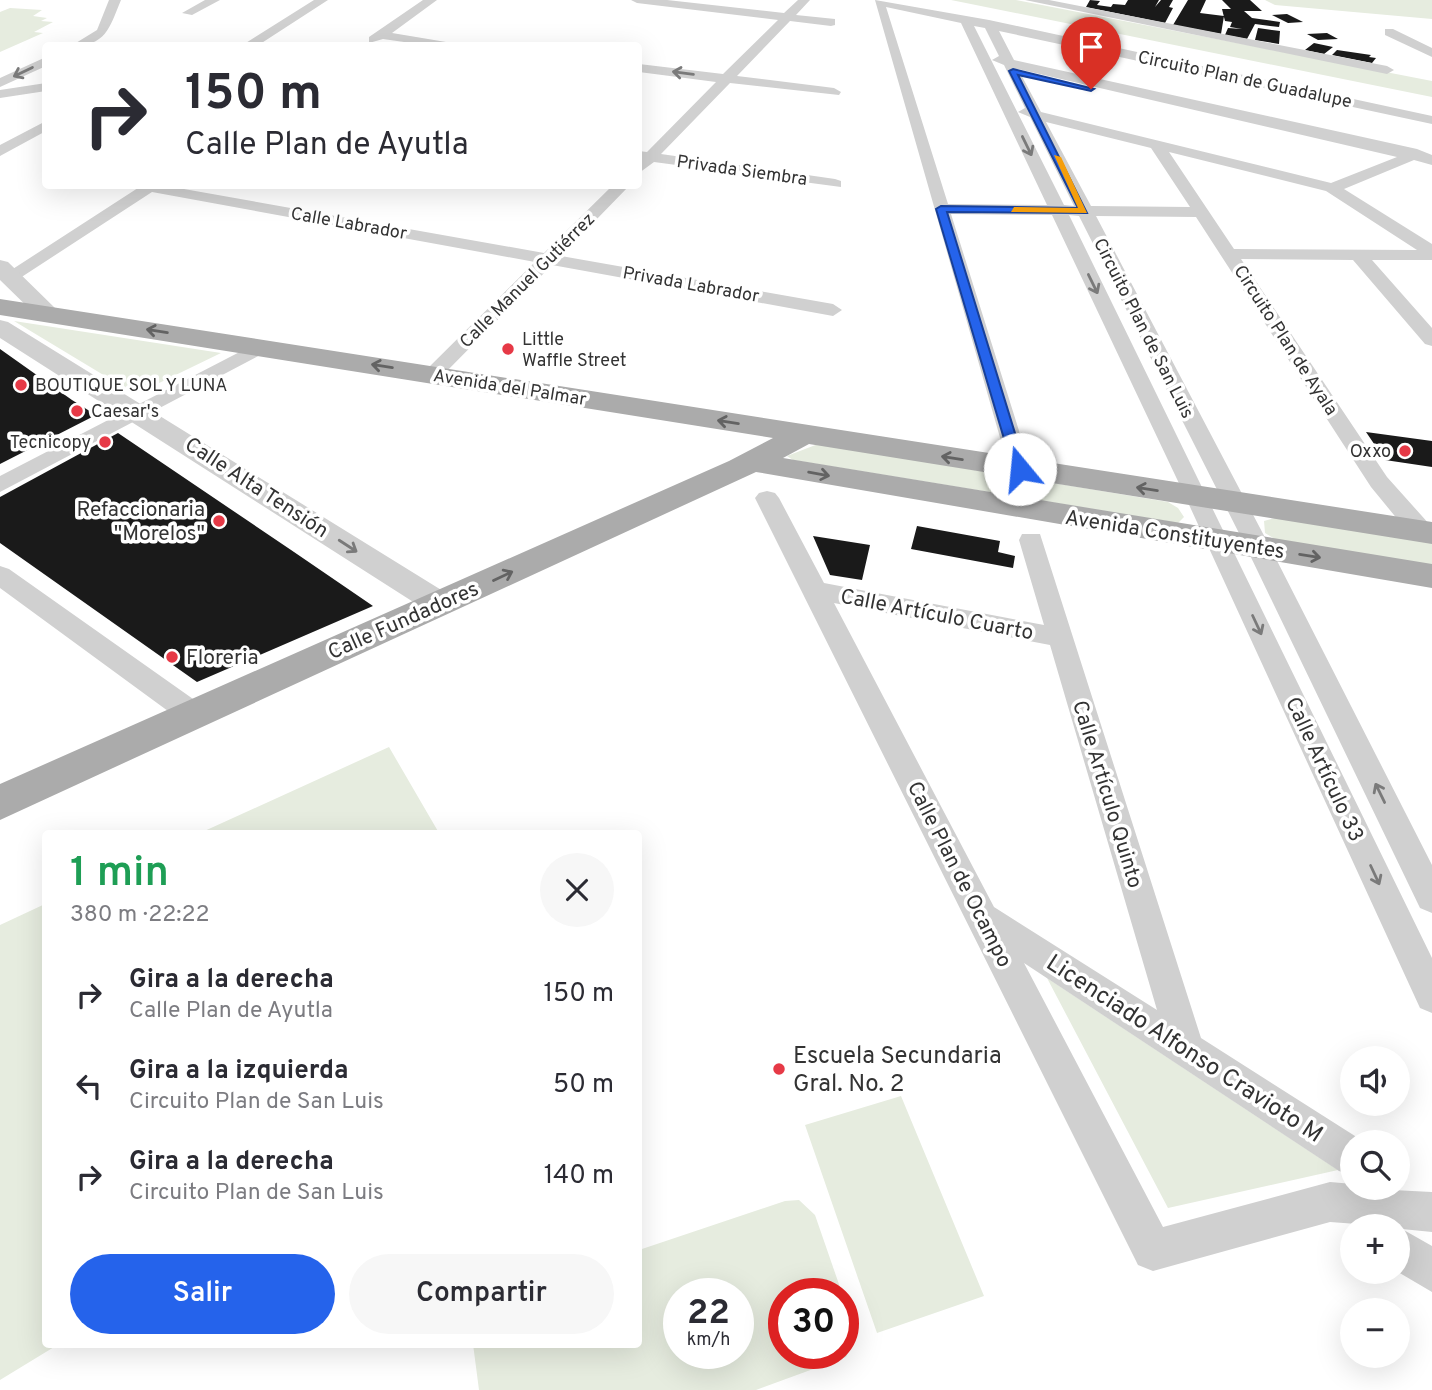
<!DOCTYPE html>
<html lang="es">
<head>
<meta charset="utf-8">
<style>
  body { margin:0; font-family:Overpass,sans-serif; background:#f7f7f7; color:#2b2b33; height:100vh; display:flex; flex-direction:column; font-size:26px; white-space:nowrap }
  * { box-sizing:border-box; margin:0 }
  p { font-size:23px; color:#7c7c81 }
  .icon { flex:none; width:38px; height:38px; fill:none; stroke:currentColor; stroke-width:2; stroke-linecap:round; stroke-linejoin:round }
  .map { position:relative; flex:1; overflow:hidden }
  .drawer { position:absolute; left:42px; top:830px; width:600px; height:518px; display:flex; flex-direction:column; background:#fff; border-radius:7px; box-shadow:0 7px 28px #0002 }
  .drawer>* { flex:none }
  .banner { position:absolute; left:42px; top:42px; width:600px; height:147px; border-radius:7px; box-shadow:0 7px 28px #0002; background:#fff; color:#2b2b33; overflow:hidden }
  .buttons { position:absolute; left:1340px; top:1046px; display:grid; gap:14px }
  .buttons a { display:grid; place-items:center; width:70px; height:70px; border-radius:50%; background:#fff; box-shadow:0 7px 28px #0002; font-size:35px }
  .speed { position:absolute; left:663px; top:1278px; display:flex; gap:14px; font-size:35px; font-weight:700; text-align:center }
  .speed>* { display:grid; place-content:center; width:91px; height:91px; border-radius:50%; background:#fff; box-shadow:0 7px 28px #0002; line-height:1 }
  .speed small { font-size:18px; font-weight:400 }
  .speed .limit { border:10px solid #d22; background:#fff; color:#111 }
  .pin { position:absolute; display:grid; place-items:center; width:60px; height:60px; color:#fff; margin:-72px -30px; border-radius:50% 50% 50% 0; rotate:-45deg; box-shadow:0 0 7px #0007 }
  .pin .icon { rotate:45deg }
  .me { position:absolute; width:77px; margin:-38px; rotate:343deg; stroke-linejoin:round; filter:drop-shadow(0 0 5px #0008) }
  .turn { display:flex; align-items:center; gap:24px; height:147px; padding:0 28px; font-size:32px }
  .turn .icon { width:91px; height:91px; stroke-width:2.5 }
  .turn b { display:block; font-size:49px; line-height:60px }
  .round { display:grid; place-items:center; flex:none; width:74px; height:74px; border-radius:37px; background:#f7f7f7 }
  .overview { display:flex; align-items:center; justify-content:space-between; height:119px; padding:0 28px }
  h1 { font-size:42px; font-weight:600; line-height:52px; color:#1e9e55 }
  .action { display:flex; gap:14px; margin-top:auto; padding:14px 28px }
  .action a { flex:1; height:80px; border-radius:42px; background:#2563eb; color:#fff; font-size:28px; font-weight:600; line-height:80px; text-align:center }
  .action a+a { background:#f7f7f7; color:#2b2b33 }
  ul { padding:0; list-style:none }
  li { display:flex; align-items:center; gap:21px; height:91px; padding:0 28px }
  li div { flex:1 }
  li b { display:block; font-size:26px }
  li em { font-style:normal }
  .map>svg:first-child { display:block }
  .green { fill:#e6ecdf; fill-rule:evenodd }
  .building { fill:#1a1a1a }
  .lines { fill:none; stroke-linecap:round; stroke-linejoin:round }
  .minor { fill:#d0d0d0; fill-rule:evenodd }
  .tertiary { fill:#d0d0d0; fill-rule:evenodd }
  .primary { fill:#ababab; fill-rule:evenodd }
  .oneway { stroke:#7a7a7a }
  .oneway2 { stroke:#636363 }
  .route { fill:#2563eb; stroke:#184099; stroke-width:2 }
  .slow { fill:#f59e0b }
  .poi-dot { fill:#e63946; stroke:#fff; stroke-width:2.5 }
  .labels { text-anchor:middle; stroke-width:7; stroke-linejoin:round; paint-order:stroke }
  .far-street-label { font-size:18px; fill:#333; stroke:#fff }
  .far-poi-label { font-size:18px; fill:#333; stroke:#fff; text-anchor:start }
  .street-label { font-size:21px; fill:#333; stroke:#fff }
  .poi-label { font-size:21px; fill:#333; stroke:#fff; text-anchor:end }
  .near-street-label { font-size:24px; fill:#333; stroke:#fff }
  .near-poi-label { font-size:24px; fill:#333; stroke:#fff; text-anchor:start }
</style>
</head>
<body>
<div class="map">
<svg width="1432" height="1390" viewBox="0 0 1432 1390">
  <rect width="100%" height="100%" fill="#fff"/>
  <path class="green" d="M951 0H1016L1432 81V97Z
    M1265 0H1432V19L1275 5Z
    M10 8 42 10 33 16 47 18 41 21 53 22 34 32 43 33 0 52V12Z
    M14 321 221 353 155 385 125 388Z
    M818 444 1168 502 1178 508 1184 517 1178 523 793 460 787 456Z
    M1275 518 1432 543V565L1278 541 1265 533 1264 521Z
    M389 747 439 833H200Z
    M45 904 46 1344H59L0 1380V925Z
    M1047 978 1338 1170 1168 1208Z
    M901 1096 984 1296 877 1333 805 1125Z
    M799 1200 815 1215 842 1293H784V1353H844V1297C851 1319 858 1336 846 1357L756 1390H479L473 1344H639V1250L785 1201ZM679 1293H738V1353H679Z"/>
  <path class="building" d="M1090 0 1100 1 1097 5 1111 7 1113 4 1125 5 1128 0H1159L1155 7 1161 0H1173L1169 7 1173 8 1165 23 1086 7Z
    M1188 0H1206L1200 13 1224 16 1221 34 1173 25Z
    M1222 0H1250L1262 11H1244L1252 18 1280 22 1279 27 1255 24 1247 39 1225 35 1228 28 1242 29 1230 27 1232 22 1225 21 1222 9H1231Z
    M1287 14 1303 22 1288 23 1272 15Z
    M1258 28 1280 31 1279 44 1255 40Z
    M1327 33 1338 39 1318 40 1307 34Z
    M1314 43 1333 47 1324 54 1305 50Z
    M1337 50 1371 55 1369 57 1376 58 1372 63 1332 55Z
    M0 349 72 400 96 415 0 464Z
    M1366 432 1432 441V467L1385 460Z
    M118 433 294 552 373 606 197 682 0 543V497Z
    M917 526 1000 541 998 552 1015 556 1013 568 911 549Z
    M813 536 870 545 862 580 830 575Z"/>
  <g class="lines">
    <path class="minor" d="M109 0H121C109 29 106 46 71 46L97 30Z
      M205 0H220L192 15 182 13Z
      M314 0H328L257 46H241Z
      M423 0H437L392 33 470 46H432L383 39 369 43V37Z
      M631 0H667L784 13 798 0H810L796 15 835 19V25L831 26 790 21 737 76 834 88 841 92 839 95 730 83 661 154 835 179 841 181V187L654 162 639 173V151L647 152 716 82 639 72V64L723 74 778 20 637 3Z
      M875 0 989 20 1432 116V124L999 31 1014 60 1417 149 1432 155V165L1414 160 1344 189 1432 244V260H1372L1432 328V346L1425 344 1353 260 1241 259 1387 477 1430 525 1432 533 1421 539 1412 537 1371 487 1196 217 1096 216 1270 547 1432 865V913L1420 908 1246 547 1079 216 1069 215 1432 958V1013L1420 1008 1185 496 1052 215 951 214 1031 469 1020 476 1009 469ZM886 7 961 23 1047 205 948 204ZM974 26 985 28 999 56 992 60 1004 65 1025 108 1018 112 1030 117 1074 206 1064 205ZM1018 69 1397 157 1331 183 1041 112ZM1046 122 1151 148 1190 207 1091 206ZM1169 152 1326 191 1417 250 1234 249Z
      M1025 0H1049L1387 66 1394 70 1387 74Z
      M1385 29H1393L1432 48V57L1385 35Z
      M46 57V66L0 87V78Z
      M46 83V91L0 98V90Z
      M46 121V131L0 156V145Z
      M141 186H167L544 253 612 186H629L561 256 833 304 842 310 833 316 552 265 439 379H425L422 375 425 371 535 262 152 192 17 280H5L2 276Z
      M261 341 271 347 268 351 0 492V476Z
      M767 491 775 493 779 498 824 583 1044 625 1019 540 1022 534H1040L1201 1038 1366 1143H1353V1176L1339 1171 1024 963 1163 1227 1330 1182 1353 1184V1188L1432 1192V1232L1402 1229 1432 1246V1292L1398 1272V1227L1330 1222 1153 1271 1138 1265 755 498 759 493ZM834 603 1050 645 1157 1010 994 907Z
      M0 566 9 569 203 706 207 714 203 722 193 725 183 722 0 588Z"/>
    <path class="tertiary" d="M0 260 8 262 56 309 60 314 56 319H40L0 280Z
      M0 320 8 322 451 596 456 604 451 612 440 615 429 612 0 338Z"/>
    <path class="primary" d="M0 299 1432 522V544L809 444 783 458 1432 564V588L756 472 0 820V784L729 461 773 438 0 315Z"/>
  </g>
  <defs><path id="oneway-shaft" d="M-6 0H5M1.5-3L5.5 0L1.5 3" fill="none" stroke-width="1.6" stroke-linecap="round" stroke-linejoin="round" transform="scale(1.75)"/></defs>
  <g class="oneway">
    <use href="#oneway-shaft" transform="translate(23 72) rotate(154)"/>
    <use href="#oneway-shaft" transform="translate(683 73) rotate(-173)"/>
    <use href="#oneway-shaft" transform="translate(1027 146) rotate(64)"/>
    <use href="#oneway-shaft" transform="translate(1093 284) rotate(64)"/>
    <use href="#oneway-shaft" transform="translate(348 546) rotate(33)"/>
    <use href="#oneway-shaft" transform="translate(1257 625) rotate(65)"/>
    <use href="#oneway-shaft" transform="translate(1380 793) rotate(-116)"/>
    <use href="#oneway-shaft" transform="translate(1375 875) rotate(65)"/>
  </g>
  <g class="oneway2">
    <use href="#oneway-shaft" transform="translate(157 331) rotate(-171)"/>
    <use href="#oneway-shaft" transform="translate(382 366) rotate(-171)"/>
    <use href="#oneway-shaft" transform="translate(728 422) rotate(-171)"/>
    <use href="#oneway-shaft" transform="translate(952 458) rotate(-171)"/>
    <use href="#oneway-shaft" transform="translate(819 474) rotate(10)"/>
    <use href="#oneway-shaft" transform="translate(1147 489) rotate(-171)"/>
    <use href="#oneway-shaft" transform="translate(1310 556) rotate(9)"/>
    <use href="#oneway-shaft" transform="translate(503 576) rotate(-25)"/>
  </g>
  <path class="route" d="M1013 69 1094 89 1091 91 1018 75 1087 213 947 212 1026 469 1020 473 1013 469 936 209 941 206 1078 208 1009 71Z"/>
  <path class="slow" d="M1054 155 1061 157 1087 213 1011 212 1014 207 1078 208Z"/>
  <g class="poi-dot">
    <circle cx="508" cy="349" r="7"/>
    <circle cx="21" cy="385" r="7"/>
    <circle cx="77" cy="411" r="7"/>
    <circle cx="105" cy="442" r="7"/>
    <circle cx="1405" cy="451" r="7"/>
    <circle cx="219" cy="521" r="7"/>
    <circle cx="172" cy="657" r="7"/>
    <circle cx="779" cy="1069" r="7"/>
  </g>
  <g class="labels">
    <g class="far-street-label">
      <text transform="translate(1245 79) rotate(12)" y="6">Circuito Plan de Guadalupe</text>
      <text transform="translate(742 170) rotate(8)" y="6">Privada Siembra</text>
      <text transform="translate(349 223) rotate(10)" y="6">Calle Labrador</text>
      <text transform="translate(527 280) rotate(-45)" y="6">Calle Manuel Gutiérrez</text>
      <text transform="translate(691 284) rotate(10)" y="6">Privada Labrador</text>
      <text transform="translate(1144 328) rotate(63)" y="6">Circuito Plan de San Luis</text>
      <text transform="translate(1286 340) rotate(57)" y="6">Circuito Plan de Ayala</text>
      <text transform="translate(510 387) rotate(9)" y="6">Avenida del Palmar</text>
    </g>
    <g class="far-poi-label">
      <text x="522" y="345">Little<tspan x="522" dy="21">Waffle Street</tspan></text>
      <text x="35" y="391">BOUTIQUE SOL Y LUNA</text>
      <text x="91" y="417">Caesar's</text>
      <text x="91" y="448" text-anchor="end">Tecnicopy</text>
      <text x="1391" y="457" text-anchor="end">Oxxo</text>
    </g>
    <g class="street-label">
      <text transform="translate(257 487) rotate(33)" y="7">Calle Alta Tensión</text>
      <text transform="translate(1175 534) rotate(9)" y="7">Avenida Constituyentes</text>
      <text transform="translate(937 614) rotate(11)" y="7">Calle Artículo Cuarto</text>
      <text transform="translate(403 620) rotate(-24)" y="7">Calle Fundadores</text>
      <text transform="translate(1325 769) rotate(65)" y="7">Calle Artículo 33</text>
      <text transform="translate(1108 794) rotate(73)" y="7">Calle Artículo Quinto</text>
      <text transform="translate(960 874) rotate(63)" y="7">Calle Plan de Ocampo</text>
    </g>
    <g class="poi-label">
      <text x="205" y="516">Refaccionaria<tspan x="205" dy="24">"Morelos"</tspan></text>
      <text x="186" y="664" text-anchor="start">Floreria</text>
    </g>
    <g class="near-street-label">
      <text transform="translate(1185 1048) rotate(33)" y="8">Licenciado Alfonso Cravioto M</text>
    </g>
    <g class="near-poi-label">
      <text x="793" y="1063">Escuela Secundaria<tspan x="793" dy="28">Gral. No. 2</tspan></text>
    </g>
  </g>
</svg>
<div class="buttons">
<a><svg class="icon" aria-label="sound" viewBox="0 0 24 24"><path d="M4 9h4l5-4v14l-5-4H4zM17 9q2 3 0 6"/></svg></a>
<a><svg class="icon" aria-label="search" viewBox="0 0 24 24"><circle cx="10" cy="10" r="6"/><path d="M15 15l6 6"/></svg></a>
<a>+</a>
<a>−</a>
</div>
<div class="speed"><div>22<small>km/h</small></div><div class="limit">30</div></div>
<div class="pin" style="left:1091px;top:89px;background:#d93025"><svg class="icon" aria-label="arrive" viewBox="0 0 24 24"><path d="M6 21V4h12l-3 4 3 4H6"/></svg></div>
<svg class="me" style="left:1020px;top:469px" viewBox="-20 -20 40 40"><circle r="19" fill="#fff"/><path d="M0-13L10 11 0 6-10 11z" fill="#2563eb"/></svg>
<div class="banner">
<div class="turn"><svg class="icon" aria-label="right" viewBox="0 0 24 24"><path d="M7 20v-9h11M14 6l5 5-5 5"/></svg><div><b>150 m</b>Calle Plan de Ayutla</div></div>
</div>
<section class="drawer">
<div class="overview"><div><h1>1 min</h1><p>380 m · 22:22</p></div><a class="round"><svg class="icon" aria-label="close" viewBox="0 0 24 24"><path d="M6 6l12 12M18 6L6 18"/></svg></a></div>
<ul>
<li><svg class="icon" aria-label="right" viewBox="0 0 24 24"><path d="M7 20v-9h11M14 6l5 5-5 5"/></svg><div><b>Gira a la derecha</b><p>Calle Plan de Ayutla</p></div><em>150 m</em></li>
<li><svg class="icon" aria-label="left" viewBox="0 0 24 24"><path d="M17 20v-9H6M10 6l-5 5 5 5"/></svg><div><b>Gira a la izquierda</b><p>Circuito Plan de San Luis</p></div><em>50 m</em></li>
<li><svg class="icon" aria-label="right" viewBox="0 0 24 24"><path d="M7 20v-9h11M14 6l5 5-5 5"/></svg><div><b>Gira a la derecha</b><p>Circuito Plan de San Luis</p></div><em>140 m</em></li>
</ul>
<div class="action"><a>Salir</a><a>Compartir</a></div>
</section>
</div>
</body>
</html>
